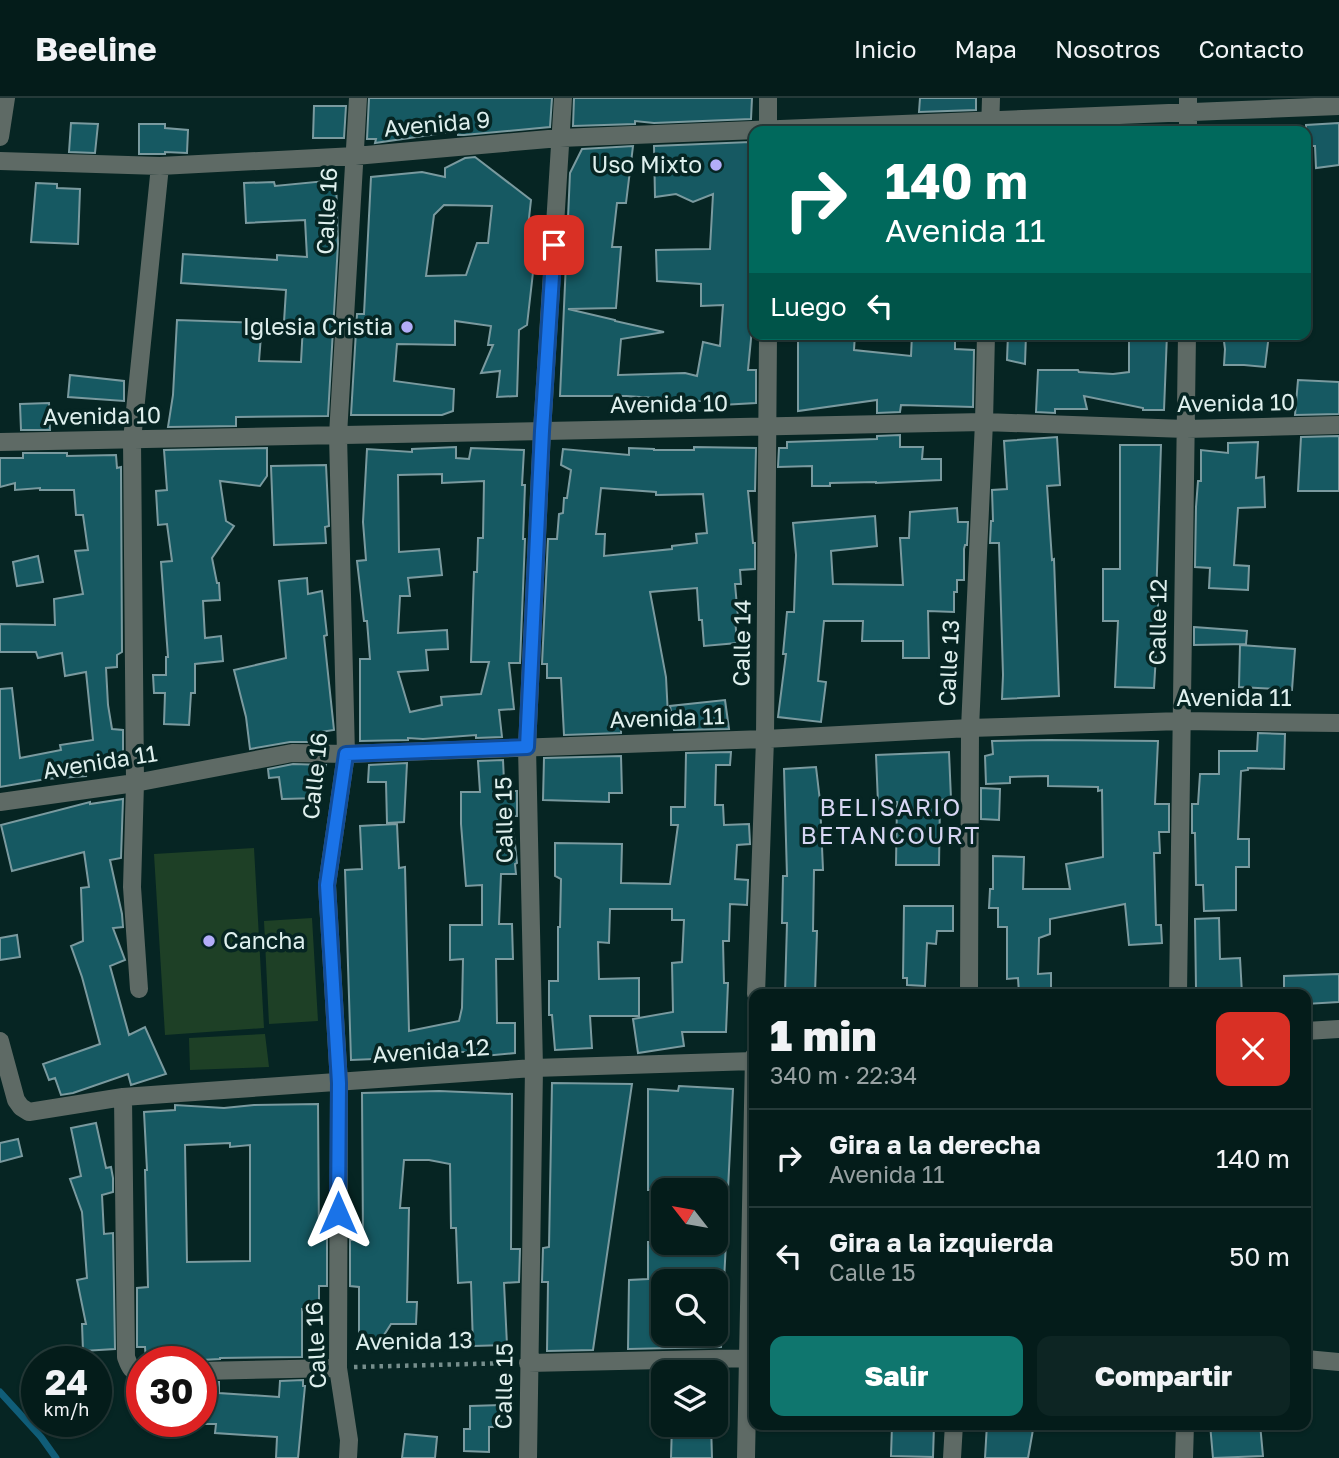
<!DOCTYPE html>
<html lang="es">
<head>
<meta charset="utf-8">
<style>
  body { margin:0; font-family:"Golos Text",sans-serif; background:#0d2523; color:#f1f3f6; height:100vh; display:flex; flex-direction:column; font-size:26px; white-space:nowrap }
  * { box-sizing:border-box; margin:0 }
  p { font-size:23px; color:#97a1a2 }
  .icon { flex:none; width:38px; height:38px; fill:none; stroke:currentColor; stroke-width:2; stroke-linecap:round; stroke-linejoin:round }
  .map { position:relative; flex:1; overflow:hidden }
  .side { position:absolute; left:749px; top:891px; width:562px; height:441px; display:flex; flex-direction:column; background:#041c1a; border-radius:14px; box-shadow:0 2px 5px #0004,0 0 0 2px #253a39 }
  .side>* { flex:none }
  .hud { position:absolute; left:749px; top:28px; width:562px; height:214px; border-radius:14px; box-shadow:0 2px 5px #0004,0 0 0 2px #253a39; background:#00695c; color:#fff; overflow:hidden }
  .needle { width:46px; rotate:301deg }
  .tools { position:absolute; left:651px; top:1080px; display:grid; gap:14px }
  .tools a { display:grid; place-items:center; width:77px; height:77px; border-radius:14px; background:#041c1a; box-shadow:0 2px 5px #0004,0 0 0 2px #253a39; font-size:35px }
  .speed { position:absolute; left:21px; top:1248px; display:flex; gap:14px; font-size:35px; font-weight:700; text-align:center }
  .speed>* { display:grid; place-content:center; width:91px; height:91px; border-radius:50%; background:#041c1a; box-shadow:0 2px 5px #0004,0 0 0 2px #253a39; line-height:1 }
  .speed small { font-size:18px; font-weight:400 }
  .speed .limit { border:10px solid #d22; background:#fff; color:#111 }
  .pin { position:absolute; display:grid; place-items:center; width:60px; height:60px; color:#fff; margin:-30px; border-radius:14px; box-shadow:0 4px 10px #0006 }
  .me { position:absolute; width:77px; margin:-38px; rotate:0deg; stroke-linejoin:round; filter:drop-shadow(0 0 5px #0008) }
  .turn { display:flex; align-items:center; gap:24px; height:147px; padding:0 21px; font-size:32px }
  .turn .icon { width:91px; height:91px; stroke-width:2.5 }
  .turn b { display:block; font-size:49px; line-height:60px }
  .then { display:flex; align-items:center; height:66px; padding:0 21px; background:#0003; gap:14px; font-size:26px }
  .round { display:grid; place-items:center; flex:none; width:74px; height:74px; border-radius:14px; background:#0d2523 }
  .overview { display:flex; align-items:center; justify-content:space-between; height:119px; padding:0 21px }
  h1 { font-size:42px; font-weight:800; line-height:52px }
  .button { display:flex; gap:14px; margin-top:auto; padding:14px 21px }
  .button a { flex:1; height:80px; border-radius:14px; background:#0f766e; color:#fff; font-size:28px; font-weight:800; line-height:80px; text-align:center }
  .button a+a { background:#0d2523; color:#f1f3f6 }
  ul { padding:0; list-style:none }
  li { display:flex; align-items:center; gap:21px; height:98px; padding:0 21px; border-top:2px solid #253a39 }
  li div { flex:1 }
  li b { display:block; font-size:26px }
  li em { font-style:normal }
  header { display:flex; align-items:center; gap:42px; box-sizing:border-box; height:98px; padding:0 35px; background:#041c1a; border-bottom:2px solid #253a39 }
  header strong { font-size:33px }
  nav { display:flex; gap:38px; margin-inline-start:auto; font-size:24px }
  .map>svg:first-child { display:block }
  .green { fill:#1e4026 }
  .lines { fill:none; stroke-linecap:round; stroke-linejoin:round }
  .stream { stroke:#105d78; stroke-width:7 }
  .building { fill:#165962; stroke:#7a9a9f; stroke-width:2; fill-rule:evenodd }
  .path { stroke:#768e8c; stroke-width:4.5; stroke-dasharray:3.5 5; stroke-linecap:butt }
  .minor { stroke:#5e6a65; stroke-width:18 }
  .route-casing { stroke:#114b97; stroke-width:18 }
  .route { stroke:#1a73e8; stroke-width:12 }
  .poi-dot { fill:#b3adf9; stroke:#062523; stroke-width:2.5 }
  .labels { text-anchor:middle; stroke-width:7; stroke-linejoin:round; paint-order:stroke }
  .street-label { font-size:23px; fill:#deefed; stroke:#062523 }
  .poi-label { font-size:23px; fill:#deefed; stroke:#062523; text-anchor:end }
  .neighbourhood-label { font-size:24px; letter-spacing:2px; fill:#d7d6f3; stroke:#062523 }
</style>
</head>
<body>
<header>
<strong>Beeline</strong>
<nav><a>Inicio</a><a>Mapa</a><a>Nosotros</a><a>Contacto</a></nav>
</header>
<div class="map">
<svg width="1339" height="1360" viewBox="0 0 1339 1360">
  <rect width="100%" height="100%" fill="#062523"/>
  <path class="green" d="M254 750 264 930 165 937 154 756Z
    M312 820 318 923 269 926 264 823Z
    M265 936 269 969 190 972 189 940Z"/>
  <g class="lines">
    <path class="stream" d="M0 1294 41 1339 56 1360"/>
  </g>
  <path class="building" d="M369 0H552L550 29 464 37H458V33L375 45 376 41H367Z
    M574 0H752L751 21 654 25 635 23V26L573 28Z
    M920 0H976V12L919 14Z
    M314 8H346L344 40H313Z
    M71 25 98 26 95 55 69 54Z
    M1339 25V67L1316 70 1315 48H1306V27Z
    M139 26H165V30L188 32 187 55 165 54V56H139Z
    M750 44V46H754V210L748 272H756V305L721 307 715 304 626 298H560L570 75 582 51 633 48 626 105H617L612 149H621L616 210 568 211 615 222V223L664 234 621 241 618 277 685 275 697 278 703 244 720 248 723 207 701 208V186L657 183 656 152 710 151 713 96 693 104 676 96 655 99 654 48Z
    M475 59 531 102 526 147 536 148 527 227 519 232 517 298 497 299 500 273 481 275 493 247H488L491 228 455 223V247L397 246 394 283 454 291 453 313 442 317H351L357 216H364L371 79 422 74 445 79V70L465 60ZM444 107 492 108 488 145H477L466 177 426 178 434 117Z
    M336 82 338 146 328 318 236 319V328L168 329 173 297 177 222 262 225 259 263 301 264 303 227 284 224 286 192 181 185 183 156 277 162V157L307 159 305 122 246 125 244 85 274 84 275 88Z
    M36 85 57 86V90L80 91 78 146 31 144Z
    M798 236H855L854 252 911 258 912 236H955V251L974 252 973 309 901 307 900 314 877 315V302L798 313Z
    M1008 236H1026L1025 266 1007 262Z
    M1129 236H1167L1164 312H1143V310L1084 298 1087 311H1055V315L1036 314 1038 272H1078L1079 274 1113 276 1129 274Z
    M1223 236H1269L1265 269 1244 267H1224L1225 251Z
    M70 277 124 283V303L68 299Z
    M1298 282 1339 284V316L1295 317Z
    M49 305 50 332H21L20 306Z
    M900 337V349H923L922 361H941V382L876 385V384L830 385V388H812V368L778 369 779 350H787V344L877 341V338Z
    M1339 338V393H1298L1301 339Z
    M1057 339 1060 387 1047 388 1052 462 1054 461 1059 598 1002 601 1003 577 999 445H990L991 423H993L992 392 1007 391 1004 343Z
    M1258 344 1256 380 1264 379 1265 409 1238 410 1234 467 1249 468 1248 492 1209 490 1210 470 1195 469 1196 409 1198 383H1201V352L1228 355V345Z
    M1120 347H1161L1156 504H1158V523L1154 590 1115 589 1118 523H1103V471H1120Z
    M456 349V360L469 361 471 350 524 352 522 387H525L523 441H525L520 565H509L514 611 499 612 502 639 476 640V637L423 641 408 640V642L360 643V561H370L367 523H364L357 463 366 462 363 424 367 351 412 354V351ZM442 376V385L484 383 483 440H478L477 474H474L471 564H489L481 596 441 599 442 607 410 614 398 574 428 572 426 552 448 551 447 532 398 535 400 498H410L408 480 442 477 439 451 399 454 398 377Z
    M694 349 756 350 755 393H748L753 445H755V471L740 472 741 486H735L738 519 735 520 737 545 704 548 702 522H699L697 490 650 494 666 579 668 618 629 620V631H621V635L564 637 561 580H547V566H542L548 441H557L559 416 563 415 564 400H567L571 372 561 367 563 351 629 357V350L654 351V352H694ZM601 390 656 394V397L703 396 707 435 696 436 697 445 672 448V451L604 458 605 436H596Z
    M267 350V378L260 388 220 383 226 423 234 428 212 460 217 485H219L220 502 203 503 205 540 221 538 223 563 195 566V595H191L189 627 164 626 165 595H154L153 577H166V559H168L161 464 172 463 167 426 158 427 156 393 167 392 164 352Z
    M23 355H67V358L116 357 117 370 121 369 122 554 117 557V569L106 570 108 607 112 631 123 632V665L85 673 86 678 46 681 0 689V591L12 590 20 660 61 652 60 647 93 642 86 574 65 578 62 555 38 560 36 554H0V526L55 527 54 501 83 496 75 453 88 452 83 417H76L74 392H40V390L15 392V385L0 389V360H23Z
    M326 367 329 428 325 429 326 445 274 447 271 368Z
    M957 410 958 424H968L967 447H965L964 451V482H957V494H954V514L928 513 929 560H903V543H862L863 523H824L818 583 826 584 821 624 778 619 786 556H783L787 514H794L796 457 793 425 875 418 877 448 831 453 833 486 903 487 900 440H909L910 414Z
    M38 458 43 484 17 488 13 464Z
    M307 480 308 496 322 493 327 537 324 538 334 632 320 634 322 644H290L250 651 246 619 234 572 286 560 279 483Z
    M1194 529 1247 533 1246 546 1194 547Z
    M1240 547 1295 551 1292 592 1239 589Z
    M725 602 729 631 674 632 670 608Z
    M1258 635 1285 636 1284 671 1248 670V672L1241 673 1238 741H1249V769H1236V812L1204 813 1203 787H1196L1195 735H1192V706H1198L1200 676H1219V653H1257Z
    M1049 642 1158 643 1155 706H1169V734H1159L1160 755H1154L1156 827H1161L1162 845 1129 847 1125 806 1050 821V836L1039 840 1038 876 1051 875V896H1019L1018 880 1007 881V829H998V810H989L990 791H993V758L1024 759 1023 791H1070L1066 766 1103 759 1102 692 1098 693V689L1048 688V678L1010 679V685L986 686 985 658 993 656 992 643Z
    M731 654 730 667H716L715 707H723L724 727 749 726 750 746 737 747 735 781 748 782 747 807 730 806 729 843H723L724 885H728L726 934H682L684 948 638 955 633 921 673 914 672 865 682 864 684 822H672V811H610L609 845 598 844 599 881 639 880V918H590L592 950 555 952 552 917H549V883H558V829H560L561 781 555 778V745L622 746 621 785 670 786 678 727H671V709H685L686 655Z
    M949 654 951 701 940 702 939 767H896L897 704 878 705 876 657Z
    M621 658 622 695H609V704L543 702 544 660Z
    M503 662 504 683H507V693H517V718H512L517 765 515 766 516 776H501L499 826H512L513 861H496L497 925H515V955L484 958V954H461L426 960 425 959 351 962 345 772 362 771 360 728 397 726 399 770 405 769 409 933 459 923 462 910 463 861 450 862V827H482V787L466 788 461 726V694H480L478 663Z
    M407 665 404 724 387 725 386 684H368L369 667Z
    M293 666 326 667V673L315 674 321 700 282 701 279 679 269 680 268 671Z
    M816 669 820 703 823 772H814L813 833H817L815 896H785L787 825H782L783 778H787L784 671Z
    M981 690 1000 691 999 722 981 721Z
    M123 701 121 760 110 762 122 816 123 829 113 830 125 862 110 868 129 937 145 929 166 976 131 987 128 976 73 995 61 997 55 980 49 982 43 966 100 946 82 879 71 848 83 843 81 790 89 789 84 754 12 773 1 727 90 704V706Z
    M904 808H953V833H937L936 846 927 845 925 888 907 887V880H903Z
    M1219 820 1220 861 1240 860 1242 896H1201V890H1196L1195 821Z
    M17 837 20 859 0 862V840Z
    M1339 876V904L1306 906V896H1284V878Z
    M552 985 632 986 593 1252 547 1253 548 1184H542L543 1150 549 1149Z
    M679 988 733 991 728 1092H648V991L678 993Z
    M439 993 512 996 511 1151H520L519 1184 504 1185 507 1247 473 1248 471 1184 458 1185 456 1130H451L450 1066 429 1062H404L400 1110H409L407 1204H417L416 1226H391L377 1248 359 1236V1189L350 1188V1142H363L362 995Z
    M318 1006 319 1141H327V1188H319V1211H302V1259L220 1260V1261L201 1262 195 1264 146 1263 145 1249H137V1190L148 1189 145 1072H147L144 1014 175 1012V1007L224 1010 254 1007ZM230 1045V1049L250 1047V1163L187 1164 185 1047Z
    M96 1025 106 1070 111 1069 113 1080V1094L102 1097 104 1136 113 1135 115 1251 83 1253 82 1226H86L77 1182 87 1180 82 1114 70 1081 81 1078 71 1030Z
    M18 1041 22 1058 0 1064V1045Z
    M648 1144H726L724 1183H663V1236H722L721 1249 628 1251 629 1182 648 1181Z
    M303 1282V1288H305L298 1360H276L277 1339 215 1335 216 1326H201V1284H219V1295L279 1299 280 1283Z
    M501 1307V1329H489V1354L464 1353V1331H470V1308Z
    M672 1326H711L712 1360H671Z
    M987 1326H1034L1028 1360H985Z
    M1210 1326H1260L1263 1358 1213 1360Z
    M892 1327H934L933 1359 891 1358Z
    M405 1336 437 1339 435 1360H402Z"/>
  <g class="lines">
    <path class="path" d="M354 1269 510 1265"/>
    <path class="minor" d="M768 33V0
      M990 33 991 0
      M1188 33V0
      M0 39 6 0
      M0 63 160 68 355 58 560 40 1339 8
      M0 344 984 324 1186 331 1339 327
      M0 704 135 685 292 655 346 656 765 641 970 630 1181 623 1339 625
      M139 891 132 789 135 685 132 342 160 68
      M756 896 765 641 768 236
      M969 896 970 630 984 324 986 236
      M1178 896 1187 236
      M1306 933 1339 931
      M0 943 16 1002 21 1009 29 1014 123 999 534 970 754 963
      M123 999 126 1259C129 1267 131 1275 142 1275
      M1306 1261 1339 1264
      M528 1265 754 1260
      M201 1273 338 1270
      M348 1360 349 1342 338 1270 339 985 327 787 346 656 338 337 358 0
      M528 1360 534 970 527 649 542 333 563 0
      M746 1360 754 958
      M952 1360 954 1326
      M1184 1360 1185 1326"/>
  </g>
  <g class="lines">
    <defs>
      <path id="route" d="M338 1115 339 985 327 787 346 656 527 649 542 333 554 147"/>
    </defs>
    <use href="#route" class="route-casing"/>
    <use href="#route" class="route"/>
  </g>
  <g class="poi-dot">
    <circle cx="716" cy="67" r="7"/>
    <circle cx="407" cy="229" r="7"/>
    <circle cx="209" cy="843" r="7"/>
  </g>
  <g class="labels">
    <g class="street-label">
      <text transform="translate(437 26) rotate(-5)" y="8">Avenida 9</text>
      <text transform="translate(327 113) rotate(-87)" y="8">Calle 16</text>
      <text transform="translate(1236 305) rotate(-1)" y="8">Avenida 10</text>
      <text transform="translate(669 306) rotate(-1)" y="8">Avenida 10</text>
      <text transform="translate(102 318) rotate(-1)" y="8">Avenida 10</text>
      <text transform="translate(1158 524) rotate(-89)" y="8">Calle 12</text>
      <text transform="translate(742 545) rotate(-89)" y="8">Calle 14</text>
      <text transform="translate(949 565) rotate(-87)" y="8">Calle 13</text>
      <text x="1234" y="608">Avenida 11</text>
      <text transform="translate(667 620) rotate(-2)" y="8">Avenida 11</text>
      <text transform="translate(100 664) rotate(-9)" y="8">Avenida 11</text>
      <text transform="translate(315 678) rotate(-84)" y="8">Calle 16</text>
      <text transform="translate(504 722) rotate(-91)" y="8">Calle 15</text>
      <text transform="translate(431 953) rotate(-4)" y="8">Avenida 12</text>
      <text transform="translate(414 1243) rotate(-1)" y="8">Avenida 13</text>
      <text transform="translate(316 1247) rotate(-93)" y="8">Calle 16</text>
      <text transform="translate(504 1288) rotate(-89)" y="8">Calle 15</text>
    </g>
    <g class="poi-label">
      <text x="702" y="75">Uso Mixto</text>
      <text x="393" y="237">Iglesia Cristia</text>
      <text x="223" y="851" text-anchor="start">Cancha</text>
    </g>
    <g class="neighbourhood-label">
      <text x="891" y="718">BELISARIO<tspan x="891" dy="28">BETANCOURT</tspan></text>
    </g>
  </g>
</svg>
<div class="tools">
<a><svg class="needle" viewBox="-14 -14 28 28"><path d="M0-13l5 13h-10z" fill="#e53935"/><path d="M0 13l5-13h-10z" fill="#97a1a2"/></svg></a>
<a><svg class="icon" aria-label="search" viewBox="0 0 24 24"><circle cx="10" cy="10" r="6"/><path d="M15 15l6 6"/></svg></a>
<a><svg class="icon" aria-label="layers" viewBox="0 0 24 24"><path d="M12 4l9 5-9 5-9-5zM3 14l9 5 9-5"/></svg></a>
</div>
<div class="speed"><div>24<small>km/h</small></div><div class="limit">30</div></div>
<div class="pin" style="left:554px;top:147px;background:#d93025"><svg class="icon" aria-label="arrive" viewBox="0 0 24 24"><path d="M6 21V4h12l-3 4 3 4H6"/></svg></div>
<svg class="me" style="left:338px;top:1115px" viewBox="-20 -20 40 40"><path d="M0-17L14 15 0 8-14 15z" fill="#1a73e8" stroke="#fff" stroke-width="4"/></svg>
<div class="hud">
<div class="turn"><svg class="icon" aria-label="right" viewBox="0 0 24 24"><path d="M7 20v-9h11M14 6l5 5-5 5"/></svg><div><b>140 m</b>Avenida 11</div></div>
<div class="then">Luego<svg class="icon" aria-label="left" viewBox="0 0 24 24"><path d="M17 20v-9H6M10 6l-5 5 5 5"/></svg></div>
</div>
<section class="side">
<div class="overview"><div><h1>1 min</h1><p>340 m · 22:34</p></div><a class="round" style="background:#d93025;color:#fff"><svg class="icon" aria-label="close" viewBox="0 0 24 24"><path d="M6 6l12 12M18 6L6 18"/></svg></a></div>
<ul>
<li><svg class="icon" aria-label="right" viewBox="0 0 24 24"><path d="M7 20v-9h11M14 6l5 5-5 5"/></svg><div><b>Gira a la derecha</b><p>Avenida 11</p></div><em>140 m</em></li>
<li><svg class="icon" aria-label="left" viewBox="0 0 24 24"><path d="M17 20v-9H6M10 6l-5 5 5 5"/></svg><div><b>Gira a la izquierda</b><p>Calle 15</p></div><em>50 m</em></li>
</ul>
<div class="button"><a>Salir</a><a>Compartir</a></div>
</section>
</div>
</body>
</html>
